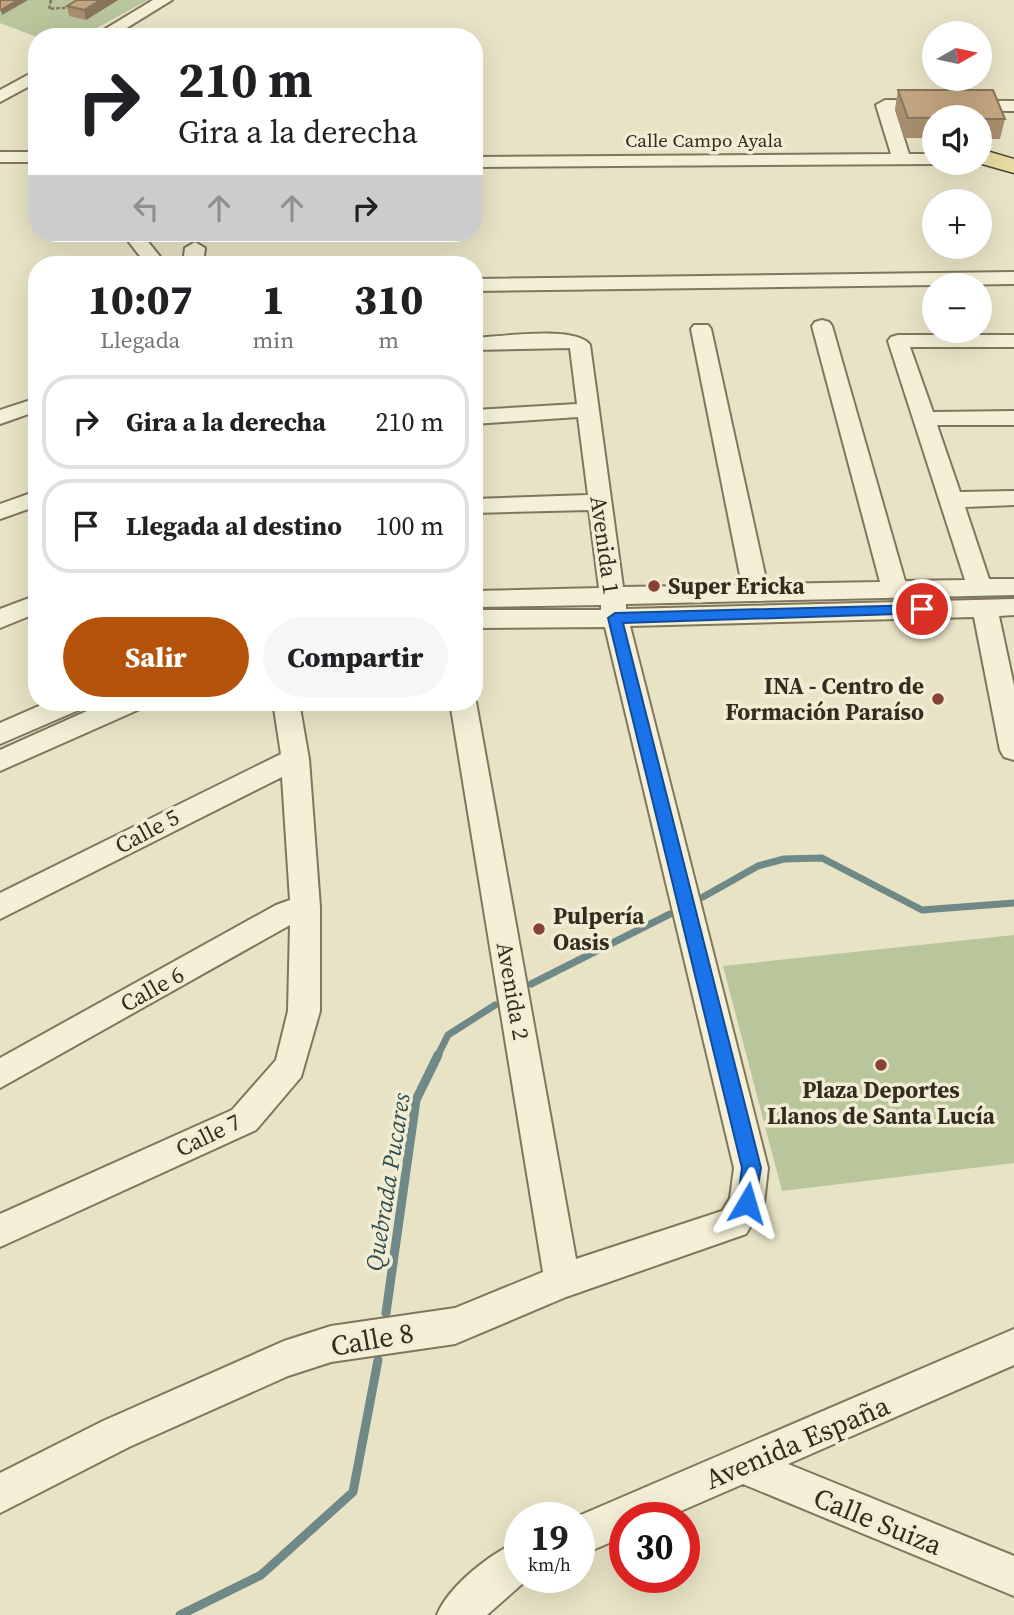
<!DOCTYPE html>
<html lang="es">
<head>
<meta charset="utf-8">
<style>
  body { margin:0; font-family:"Source Serif 4",serif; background:#f6f6f6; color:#202124; height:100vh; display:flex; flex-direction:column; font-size:26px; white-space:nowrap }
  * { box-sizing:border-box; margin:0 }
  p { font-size:23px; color:#757577 }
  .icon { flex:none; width:38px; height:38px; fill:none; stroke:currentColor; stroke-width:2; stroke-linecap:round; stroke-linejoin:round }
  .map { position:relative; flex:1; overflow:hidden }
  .panel { position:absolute; left:28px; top:256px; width:455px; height:455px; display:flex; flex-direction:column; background:#fff; border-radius:28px; box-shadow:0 7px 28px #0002 }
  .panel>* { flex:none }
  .top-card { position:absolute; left:28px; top:28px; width:455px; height:214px; border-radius:28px; box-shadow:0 7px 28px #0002; background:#fff; color:#202124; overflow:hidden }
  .needle { width:46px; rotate:81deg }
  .tools { position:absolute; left:922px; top:21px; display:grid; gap:14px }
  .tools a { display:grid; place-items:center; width:70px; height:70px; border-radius:50%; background:#fff; box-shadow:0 7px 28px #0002; font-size:35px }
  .speed { position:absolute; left:504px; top:1502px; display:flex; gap:14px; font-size:35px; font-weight:700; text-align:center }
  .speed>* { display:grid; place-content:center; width:91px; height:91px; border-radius:50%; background:#fff; box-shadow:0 7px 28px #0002; line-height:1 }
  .speed small { font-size:18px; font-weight:400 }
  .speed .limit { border:10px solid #d22; background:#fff; color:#111 }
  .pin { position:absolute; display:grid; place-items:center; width:60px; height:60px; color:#fff; margin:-30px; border:4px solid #fff; border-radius:50%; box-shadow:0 2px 7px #0007 }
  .me { position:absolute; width:77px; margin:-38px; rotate:7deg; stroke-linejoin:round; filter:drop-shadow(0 0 5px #0008) }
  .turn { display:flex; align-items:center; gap:24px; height:147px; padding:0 35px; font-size:32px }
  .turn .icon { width:91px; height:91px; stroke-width:2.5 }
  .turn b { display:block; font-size:49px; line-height:60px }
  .lanes { display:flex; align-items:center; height:66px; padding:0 35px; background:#0003; justify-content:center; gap:35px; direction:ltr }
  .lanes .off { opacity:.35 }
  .eta { display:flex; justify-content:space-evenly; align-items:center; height:119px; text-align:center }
  .eta b { font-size:42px; font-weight:800; line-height:49px }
  .cta { display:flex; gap:14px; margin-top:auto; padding:14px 35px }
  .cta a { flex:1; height:80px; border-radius:42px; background:#b45309; color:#fff; font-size:28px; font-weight:800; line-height:80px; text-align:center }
  .cta a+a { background:#f6f6f6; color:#202124 }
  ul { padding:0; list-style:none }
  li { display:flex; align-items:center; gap:21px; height:94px; margin:0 14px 10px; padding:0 21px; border:4px solid #e0e0e0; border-radius:28px }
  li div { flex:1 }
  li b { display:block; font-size:26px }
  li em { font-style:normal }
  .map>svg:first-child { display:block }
  .green { fill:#b9c59b }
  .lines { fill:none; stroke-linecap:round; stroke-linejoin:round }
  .stream-far1 { stroke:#6e8987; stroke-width:7 }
  .stream { stroke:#6e8987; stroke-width:9 }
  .minor-casing { stroke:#81765d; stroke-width:4 }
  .major-casing { stroke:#4f4431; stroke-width:3 }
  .path { stroke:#81765d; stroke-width:2.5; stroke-dasharray:3.5 2; stroke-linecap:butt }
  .minor { fill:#f4f0d7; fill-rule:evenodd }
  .major { fill:#e7dca2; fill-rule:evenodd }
  .wall { fill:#a78e6e }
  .shaded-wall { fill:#88745a }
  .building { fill:#c2a580; stroke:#88745a; stroke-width:2 }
  .route { fill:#1a73e8; stroke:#114b97; stroke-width:2 }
  .poi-dot { fill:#884135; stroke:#f1edd4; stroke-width:2.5 }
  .labels { text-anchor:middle; stroke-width:7; stroke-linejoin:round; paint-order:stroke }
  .far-street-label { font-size:19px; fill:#332c1f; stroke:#f1edd4 }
  .street-label { font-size:23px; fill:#332c1f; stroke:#f1edd4 }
  .poi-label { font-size:23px; font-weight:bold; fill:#332c1f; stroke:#f1edd4; text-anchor:start }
  .water-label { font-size:24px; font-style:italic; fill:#314e51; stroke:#f1edd4 }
  .near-street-label { font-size:28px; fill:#332c1f; stroke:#f1edd4 }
</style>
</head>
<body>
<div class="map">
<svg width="1014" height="1615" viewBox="0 0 1014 1615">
  <rect width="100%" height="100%" fill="#e8e3c5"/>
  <path class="green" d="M0 0H148L80 37H37L0 23Z
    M1014 935V1163L782 1191 723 966Z"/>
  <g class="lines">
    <path class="stream-far1" d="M703 897 758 866 784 859 822 858 922 910 1014 903
      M531 984 670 914
      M437 1057 448 1035 495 1005"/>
    <path class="stream" d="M386 1313 416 1100 438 1055
      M180 1615 261 1575 353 1492 378 1360"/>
    <defs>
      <path id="minor" d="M153 0H172L112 37H92Z
        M37 70V82L0 102V90Z
        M885 100 1014 101V111L895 110 909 154H934V163H940L934 164 474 167V157L891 154 876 105Z
        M0 152H37V162H0Z
        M122 233H141L166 264H146Z
        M195 242 205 248 203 264H183L185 248Z
        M1014 272V284L474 291V279Z
        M822 320 829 322 832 326 905 581 965 580 888 341 891 337 898 335H1014V347H910L933 412 1014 411V425H937L960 492 1014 491V505L965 507 989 579H1014V595L626 604V609L1014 599V615L999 616 1014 686V760L1004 757 1000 750 974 617 630 626 768 1168 764 1203 746 1234 566 1297 455 1344 331 1362 288 1376 129 1447 0 1513V1473L103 1421 284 1341 331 1326 455 1308 543 1272 450 702H474V699L476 702 576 1259 722 1211 730 1198 734 1168 605 627 474 628V610H601V605L474 607V591L599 588 589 510 474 513V499L588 495 578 417 474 424V410L577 404 570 348 474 350V338C499 337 576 325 590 345L623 587 742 585 691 329 694 325H708L711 329 767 584 880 582 812 326 815 322Z
        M37 398V411L0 424V410Z
        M37 491V506L0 519V504Z
        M37 595V613L0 628V609Z
        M48 702H85L81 709 0 744V723Z
        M107 702H144L140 709 0 771V750Z
        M273 702H299L309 759 320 907V1011L301 1077 256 1130 0 1247V1214L232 1110 276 1060 288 1011 290 925 0 1088V1058L276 905 290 900 282 777 0 919V893L281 754Z
        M1014 1329V1365L788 1464 1014 1556V1596L743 1484 667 1517H625V1536L579 1556V1517H576Z
        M520 1541V1577H530L487 1615H437C448 1587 491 1552 520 1541Z"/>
      <path id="major" d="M990 152 1014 159V173L982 164 980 157Z"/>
    </defs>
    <use href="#minor" class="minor-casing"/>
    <use href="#major" class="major-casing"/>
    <path class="path" d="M51 0 49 9 73 7"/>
    <use href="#minor" class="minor"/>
    <use href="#major" class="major"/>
  </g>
  <path class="wall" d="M118 0 86 20 69 16 67 6Z
    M898 90 1005 119 1000 139H980V117H934V138H904L895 109Z"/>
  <path class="shaded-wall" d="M18 0H28L2 15 1 10Z
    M101 0H118L86 20 84 10Z"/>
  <path class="building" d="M0 0H18L1 10 0 9Z
    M77 0H101L84 10 67 6Z
    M898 90H993L1005 119H980V117L908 118Z"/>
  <path class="route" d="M922 605 927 606V613L623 623 761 1168 754 1209 747 1212 740 1209 737 1203 742 1168 608 618 615 613Z"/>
  <g class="poi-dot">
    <circle cx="654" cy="586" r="7"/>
    <circle cx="938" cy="699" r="7"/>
    <circle cx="539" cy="929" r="7"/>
    <circle cx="881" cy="1065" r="7"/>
  </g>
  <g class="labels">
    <g class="far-street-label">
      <text x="704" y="147">Calle Campo Ayala</text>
    </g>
    <g class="street-label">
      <text transform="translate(605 545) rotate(82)" y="8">Avenida 1</text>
      <text transform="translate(147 831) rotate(-28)" y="8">Calle 5</text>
      <text transform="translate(152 989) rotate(-29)" y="8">Calle 6</text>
      <text transform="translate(513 991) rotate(80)" y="8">Avenida 2</text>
      <text transform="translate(208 1135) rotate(-26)" y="8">Calle 7</text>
    </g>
    <g class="poi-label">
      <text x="668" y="594">Super Ericka</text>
      <text x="924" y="694" text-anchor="end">INA - Centro de<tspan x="924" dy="26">Formación Paraíso</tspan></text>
      <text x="553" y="924">Pulpería<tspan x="553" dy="26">Oasis</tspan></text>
      <text x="881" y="1098" text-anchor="middle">Plaza Deportes<tspan x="881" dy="26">Llanos de Santa Lucía</tspan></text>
    </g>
    <g class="water-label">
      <text transform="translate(388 1182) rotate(-81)" y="8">Quebrada Pucares</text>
    </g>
    <g class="near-street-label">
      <text transform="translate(372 1339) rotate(-10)" y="10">Calle 8</text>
      <text transform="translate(797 1442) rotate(-23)" y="10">Avenida España</text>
      <text transform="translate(878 1521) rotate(22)" y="10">Calle Suiza</text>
    </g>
  </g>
</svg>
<div class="tools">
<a><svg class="needle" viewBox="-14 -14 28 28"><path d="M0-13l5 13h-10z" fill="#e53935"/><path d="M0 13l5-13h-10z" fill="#757577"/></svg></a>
<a><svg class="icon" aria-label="sound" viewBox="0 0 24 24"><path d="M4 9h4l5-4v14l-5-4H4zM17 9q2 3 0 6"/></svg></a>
<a>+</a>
<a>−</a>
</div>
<div class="speed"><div>19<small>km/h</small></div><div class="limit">30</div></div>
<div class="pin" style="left:922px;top:609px;background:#d93025"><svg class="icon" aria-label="arrive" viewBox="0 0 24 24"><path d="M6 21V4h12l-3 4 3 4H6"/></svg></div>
<svg class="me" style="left:747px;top:1203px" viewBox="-20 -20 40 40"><path d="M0-17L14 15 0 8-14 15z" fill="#1a73e8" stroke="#fff" stroke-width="4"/></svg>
<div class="top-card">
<div class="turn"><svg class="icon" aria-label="right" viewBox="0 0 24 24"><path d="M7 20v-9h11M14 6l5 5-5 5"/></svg><div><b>210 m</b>Gira a la derecha</div></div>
<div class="lanes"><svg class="icon off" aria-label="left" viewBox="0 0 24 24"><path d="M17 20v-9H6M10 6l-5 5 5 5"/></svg><svg class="icon off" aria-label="ahead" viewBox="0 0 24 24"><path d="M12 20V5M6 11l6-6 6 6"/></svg><svg class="icon off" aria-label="ahead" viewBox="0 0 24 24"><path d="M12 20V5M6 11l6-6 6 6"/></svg><svg class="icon" aria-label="right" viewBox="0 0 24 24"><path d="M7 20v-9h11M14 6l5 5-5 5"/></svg></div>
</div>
<section class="panel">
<div class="eta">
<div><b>10:07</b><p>Llegada</p></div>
<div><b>1</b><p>min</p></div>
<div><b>310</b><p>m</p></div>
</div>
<ul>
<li><svg class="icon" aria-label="right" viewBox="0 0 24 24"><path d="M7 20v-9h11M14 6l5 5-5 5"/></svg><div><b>Gira a la derecha</b></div><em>210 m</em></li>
<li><svg class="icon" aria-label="arrive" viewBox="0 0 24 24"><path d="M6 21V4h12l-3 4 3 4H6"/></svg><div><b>Llegada al destino</b></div><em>100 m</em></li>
</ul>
<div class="cta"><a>Salir</a><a>Compartir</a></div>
</section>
</div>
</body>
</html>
